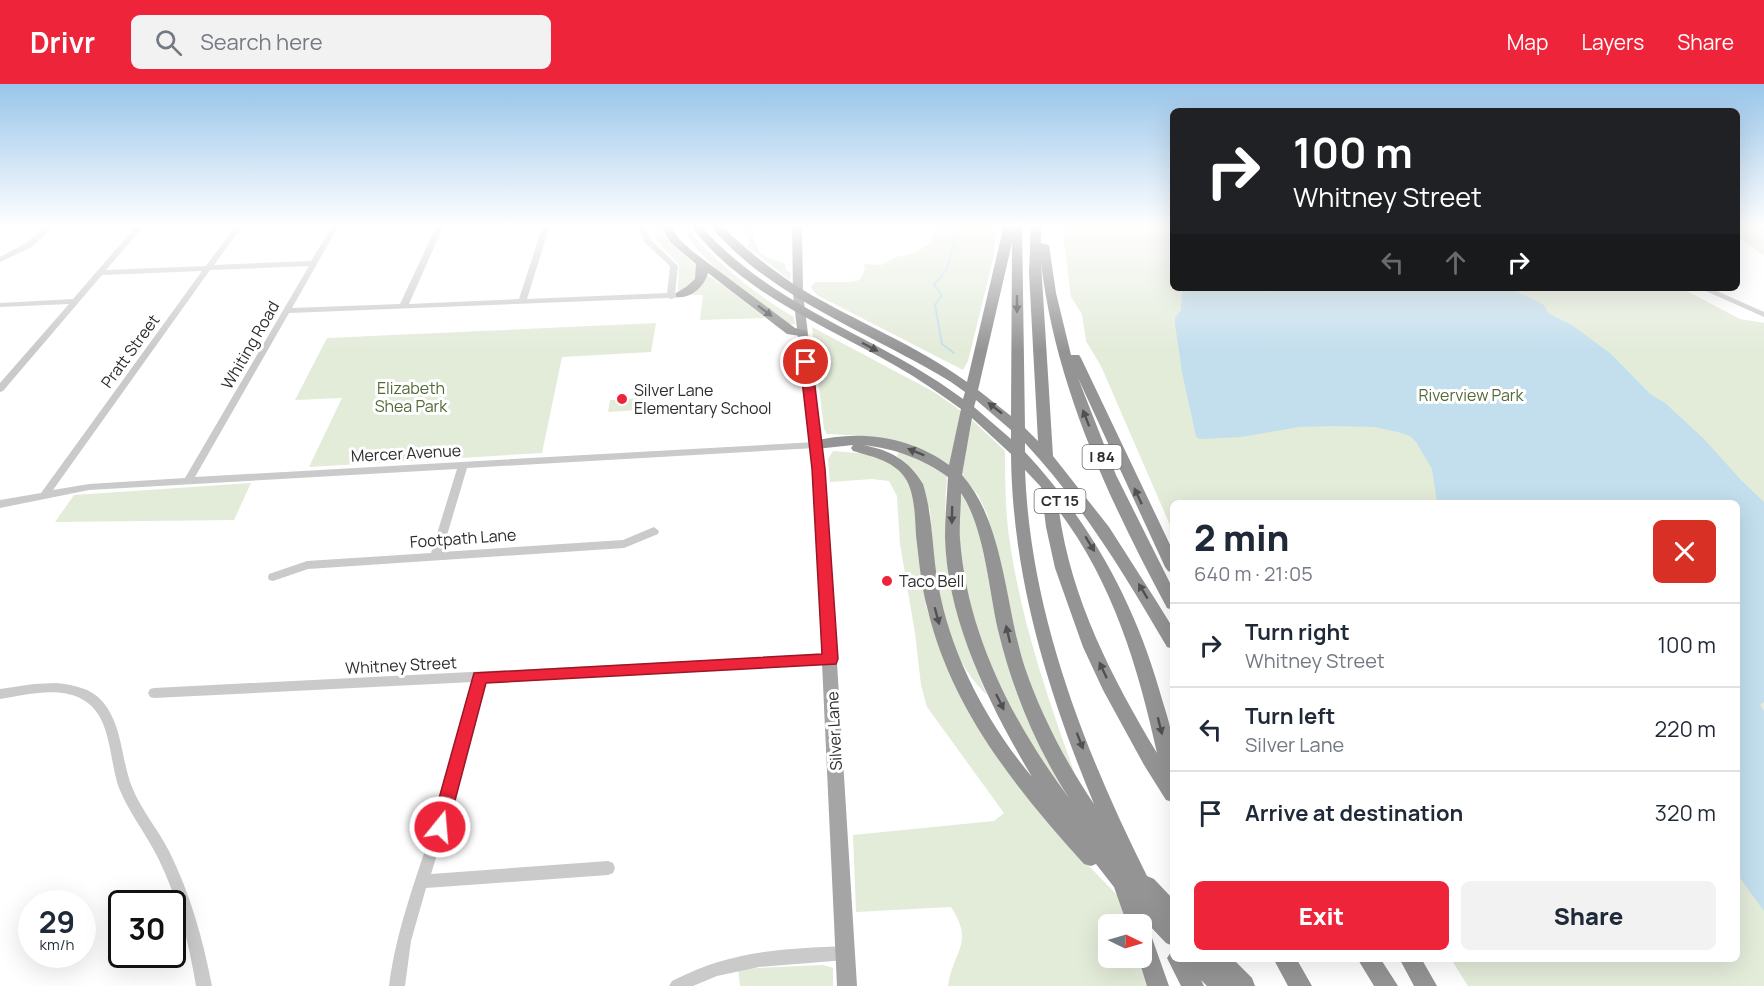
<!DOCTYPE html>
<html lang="en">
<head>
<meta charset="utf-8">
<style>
  body { margin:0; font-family:Manrope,sans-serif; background:#f2f2f3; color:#1f2937; height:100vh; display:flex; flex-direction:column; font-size:22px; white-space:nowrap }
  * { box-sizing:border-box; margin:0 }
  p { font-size:20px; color:#747a83 }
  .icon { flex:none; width:33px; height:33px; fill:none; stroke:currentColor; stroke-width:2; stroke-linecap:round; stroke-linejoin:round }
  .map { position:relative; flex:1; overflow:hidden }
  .details { position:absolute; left:1170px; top:416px; width:570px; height:462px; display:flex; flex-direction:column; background:#fff; border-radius:9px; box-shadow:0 6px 24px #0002 }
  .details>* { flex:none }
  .banner { position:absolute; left:1170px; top:24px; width:570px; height:183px; border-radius:9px; box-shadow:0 6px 24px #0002; background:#202124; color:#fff; overflow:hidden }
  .needle { width:39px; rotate:95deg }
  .controls { position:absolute; left:1098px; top:830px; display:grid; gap:12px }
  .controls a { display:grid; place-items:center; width:54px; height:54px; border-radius:9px; background:#fff; box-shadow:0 6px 24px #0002; font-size:30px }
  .speed { position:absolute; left:18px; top:806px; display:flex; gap:12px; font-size:30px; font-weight:700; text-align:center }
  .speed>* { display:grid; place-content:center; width:78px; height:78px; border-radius:50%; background:#fff; box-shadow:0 6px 24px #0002; line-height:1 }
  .speed small { font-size:15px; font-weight:400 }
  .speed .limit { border:3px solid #111; border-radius:9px; background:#fff; color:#111 }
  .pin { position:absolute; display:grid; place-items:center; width:51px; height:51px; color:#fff; margin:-26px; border:3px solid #fff; border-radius:50%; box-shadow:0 2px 6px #0007 }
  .me { position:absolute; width:66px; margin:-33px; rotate:17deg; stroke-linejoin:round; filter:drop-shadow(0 0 4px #0008) }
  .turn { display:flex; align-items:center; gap:21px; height:126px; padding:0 24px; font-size:27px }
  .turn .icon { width:78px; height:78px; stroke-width:2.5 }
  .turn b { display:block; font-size:42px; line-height:51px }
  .lanes { display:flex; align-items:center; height:57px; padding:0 24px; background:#0003; justify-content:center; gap:30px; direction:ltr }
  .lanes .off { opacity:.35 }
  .round { display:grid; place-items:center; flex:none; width:63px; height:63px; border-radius:9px; background:#f2f2f3 }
  .head { display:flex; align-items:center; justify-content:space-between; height:102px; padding:0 24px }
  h1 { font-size:36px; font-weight:800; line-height:45px }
  .cta { display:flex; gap:12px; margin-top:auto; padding:12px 24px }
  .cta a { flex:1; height:69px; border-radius:9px; background:#ee243a; color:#fff; font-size:24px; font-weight:800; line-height:69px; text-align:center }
  .cta a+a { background:#f2f2f3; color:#1f2937 }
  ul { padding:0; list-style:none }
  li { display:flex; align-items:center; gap:18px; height:84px; padding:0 24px; border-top:2px solid #e0e1e3 }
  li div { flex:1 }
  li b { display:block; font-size:22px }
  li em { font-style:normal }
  header { display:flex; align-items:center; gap:36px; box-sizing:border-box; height:84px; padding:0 30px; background:#ee243a; color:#fff }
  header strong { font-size:28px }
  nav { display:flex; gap:33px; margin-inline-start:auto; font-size:21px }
  .search { width:420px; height:54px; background:#f2f2f3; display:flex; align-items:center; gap:15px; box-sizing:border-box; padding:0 21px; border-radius:9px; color:#747a83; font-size:22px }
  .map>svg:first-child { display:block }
  .green { fill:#e3ebd9 }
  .water { fill:#c3deed }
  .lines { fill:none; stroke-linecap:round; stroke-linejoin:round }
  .stream { stroke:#c3deed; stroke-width:2 }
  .minor { fill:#cacaca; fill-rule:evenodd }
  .major { fill:#a5a5a5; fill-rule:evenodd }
  .highway { fill:#949494; fill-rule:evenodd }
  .oneway { fill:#515151 }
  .route { fill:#ee243a; stroke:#9b1726; stroke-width:1.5 }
  .poi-dot { fill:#ee243a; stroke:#fff; stroke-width:2 }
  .labels { text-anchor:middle; stroke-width:6; stroke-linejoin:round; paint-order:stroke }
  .shield { fill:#fff; stroke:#6c6c6c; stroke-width:1.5 }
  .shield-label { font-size:15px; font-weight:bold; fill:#2d2d2d }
  .street-label { font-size:16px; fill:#2d2d2d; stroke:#fff }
  .park-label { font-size:16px; fill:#516a38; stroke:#fff }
  .poi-label { font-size:16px; fill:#2d2d2d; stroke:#fff; text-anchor:start }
</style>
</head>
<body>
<header>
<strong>Drivr</strong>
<div class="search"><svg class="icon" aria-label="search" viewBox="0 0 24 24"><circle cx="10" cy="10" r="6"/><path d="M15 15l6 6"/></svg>Search here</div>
<nav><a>Map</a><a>Layers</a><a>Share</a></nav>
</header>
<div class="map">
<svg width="1764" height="902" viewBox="0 0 1764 902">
  <rect width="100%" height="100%" fill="#fff"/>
  <path class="green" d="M651 141H658L670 159 698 183V195L682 207 678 206 679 181 658 158Z
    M680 141H684C714 177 754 210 794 233L795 240 787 241C749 212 705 183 680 141Z
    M739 141H751C757 168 757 172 785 179L786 186 791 189 790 196 747 163 750 158Z
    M936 141H996L994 171 968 277 963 286 817 211 811 203 815 198H851L860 196 865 185 863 180 881 181 896 173 914 169 931 159Z
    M1062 141H1173V204H1681L1740 235 1764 239V902H1468L1451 875 1737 874V418H1173V448L1101 282 1086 257 1082 230 1071 213Z
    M1737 141H1764V172L1737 153Z
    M707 191 727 204 765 234 700 236 703 211H690Z
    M656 239 651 268 562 273 542 369 309 383 342 314 295 316 327 254Z
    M812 243 934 308 961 327 949 382 912 361 866 352 827 350 824 345Z
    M641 314 639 326 608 328 610 316Z
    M972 336 1005 367C1005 397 1005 428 1010 459 1022 542 1051 623 1079 702L1056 662 1022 578 988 432 978 411 961 390Z
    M903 366 947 392C940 469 956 541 987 611 939 565 933 487 930 424L927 425C926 401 916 385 897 372L899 367Z
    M833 367 870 370 900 384 913 407 926 523 954 597 982 651 1003 682 1059 751 1118 812 1127 840H1108V873H1138L1148 902H948C953 866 975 860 951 823L856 828 853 751 994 737 1004 729 927 623 921 601 915 549 900 460 897 412 889 397 872 395 830 398 828 375Z
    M251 399 234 436 55 438 74 411Z
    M959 405 965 411 976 437 990 499 1032 643 1076 729C1027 655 979 580 963 492 958 463 959 434 959 405Z
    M823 881 833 884V902H740L738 885Z"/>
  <path class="water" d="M1182 204H1509L1544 221 1548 229 1572 241 1611 270 1650 310 1665 319 1704 355 1741 396 1764 418V618L1760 621 1764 627V827L1737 790V418H1437L1432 385 1416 358 1410 352 1398 348 1374 343 1335 342 1299 343 1241 353 1199 355 1196 352 1182 288 1175 240V234L1181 226Z"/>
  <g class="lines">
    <path class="stream" d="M954 269 942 260 935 221 942 211 934 201 946 186 960 141"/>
    <path class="minor" d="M47 141H55L32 163 0 178V173L26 159Z
      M137 141H145L106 186 206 182 236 141H243L214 181 311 177 333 141H339L292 224 400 220 437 141H444L409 220 519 215 543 141H550L527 215 667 209 670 182 644 158 638 141H644L650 155 678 182 675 209H683L684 211 671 215 668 214 289 229 195 393 816 358 821 361 816 364 467 384 442 468 623 456 654 443 659 447 658 450 624 464 308 485 273 497 269 496 268 493 269 490 307 477 431 469 457 385 89 406 0 424V416L41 409 202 187 102 191 3 307 0 308V299L69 220 0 223V219L73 215ZM309 182 185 394 89 400 53 406 210 186Z
      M1699 204H1710L1764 228V233Z
      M830 570 834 572 836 575 834 578 830 580 485 597 456 710 431 790 608 777 613 779 615 784 613 789 608 791 426 804 411 857 405 902H389C397 840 420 785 438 726 451 684 461 641 473 598L154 614 150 613 148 609 150 605 154 604Z
      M57 599C73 601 91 604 102 617 123 641 121 676 132 703 141 726 158 745 169 767 190 809 203 855 212 902H196C189 859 178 815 159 776 147 751 129 729 119 704 109 677 112 634 85 617 61 601 26 611 0 615V605L34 600Z
      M846 862 851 864 853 869 851 874 846 876 759 883 717 892 693 902H669L672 897C732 866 780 865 846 862Z"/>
    <path class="major" d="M792 141H802L803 210 825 385 857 902H837L813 385 793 210Z"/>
    <path class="highway" d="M660 141H670L679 155 692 167 795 244 807 247V253L787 250 708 189C704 203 691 215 676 213V209L686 203 695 195 696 180 671 159Z
      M690 141H700C775 226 876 250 963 315L965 308 951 298C873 250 768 213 710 141H721C746 166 773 187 803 206 857 238 916 261 967 298L1004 141H1022L1025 344 1038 357 1029 188 1031 141H1041V159L1049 161 1056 209 1071 271H1079L1081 274 1173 467V489L1168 487 1165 483 1078 294 1116 391 1173 505V526L1167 524C1109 416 1055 301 1041 178L1053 372 1109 443 1155 515 1173 544V565L1167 563C1125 491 1082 420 1025 359V368C1089 437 1133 515 1159 605 1164 623 1171 641 1173 659 1175 678 1173 699 1173 718L1166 716 1144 681 1103 606 1083 563 1055 484 1046 443 1041 403 1025 386C1030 528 1084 666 1147 792L1154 795 1173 815V862L1166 859 1147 839 1145 845 1149 847 1152 854 1169 902H1147L1138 873H1142V840H1127L1114 803 1096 780 1091 782 1084 780C1017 706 952 626 928 527 921 502 919 476 916 451 915 434 915 413 907 397 896 377 873 373 853 367L851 364 853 361 816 365 809 361 811 358C857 345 910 352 949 381L961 325C940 310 919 295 896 282 823 240 742 210 690 141ZM1012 159 1011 332 978 306ZM976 316 1011 346V355L974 323ZM972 334 1011 370C1012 492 1048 609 1094 720 1065 677 1041 631 1024 581 1005 521 1004 438 962 391ZM863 361C896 365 921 374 948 393 947 413 945 433 945 453 947 537 990 622 1032 693 986 637 951 572 938 500 932 467 933 432 923 400 909 376 890 366 863 361ZM961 409C984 442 989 506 998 546 1012 605 1036 663 1069 714 1013 639 967 550 960 455 959 440 961 424 961 409ZM1059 427C1113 499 1138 583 1157 669 1112 594 1071 515 1059 427Z
      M1173 865V874H1232L1252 894 1255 902H1207L1201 896 1204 902H1181L1167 874Z
      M1273 874H1296L1312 902H1288Z
      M1357 874H1380L1398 902H1374Z
      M1399 874H1421L1437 902H1414Z"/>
  </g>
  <defs><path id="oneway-solid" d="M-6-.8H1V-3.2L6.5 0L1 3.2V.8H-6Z" transform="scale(1.5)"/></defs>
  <g class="oneway">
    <use href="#oneway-solid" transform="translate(1017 220) rotate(90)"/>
    <use href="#oneway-solid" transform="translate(765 227) rotate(37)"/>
    <use href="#oneway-solid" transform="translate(870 263) rotate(28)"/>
    <use href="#oneway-solid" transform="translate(995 324) rotate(-142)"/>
    <use href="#oneway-solid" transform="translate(1086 334) rotate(-111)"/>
    <use href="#oneway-solid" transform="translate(916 368) rotate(-158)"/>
    <use href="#oneway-solid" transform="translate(1138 412) rotate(-115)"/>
    <use href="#oneway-solid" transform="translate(952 431) rotate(91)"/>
    <use href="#oneway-solid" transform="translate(1090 460) rotate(59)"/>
    <use href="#oneway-solid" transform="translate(1143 507) rotate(-121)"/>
    <use href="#oneway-solid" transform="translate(937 532) rotate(75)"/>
    <use href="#oneway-solid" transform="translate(1008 550) rotate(-103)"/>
    <use href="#oneway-solid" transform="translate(1103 586) rotate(-115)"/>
    <use href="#oneway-solid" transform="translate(1000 618) rotate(64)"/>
    <use href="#oneway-solid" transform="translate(1160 642) rotate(76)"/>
    <use href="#oneway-solid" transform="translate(1080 657) rotate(69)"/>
  </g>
  <linearGradient id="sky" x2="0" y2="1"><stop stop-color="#99c5ea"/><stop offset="0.53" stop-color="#fff"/><stop offset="1" stop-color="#fff" stop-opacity="0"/></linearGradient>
  <rect width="1764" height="267" fill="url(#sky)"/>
  <path class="route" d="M806 274 812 278 825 385 838 575 836 580 486 599 448 743 446 749 440 751 433 749 431 743 474 589 822 570 812 385 800 278Z"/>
  <g class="poi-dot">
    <circle cx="622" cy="315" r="6"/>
    <circle cx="887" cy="497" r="6"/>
  </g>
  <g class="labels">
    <g class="shield">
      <rect x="1082.5" y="361" width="39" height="24" rx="4.5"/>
      <rect x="1034.5" y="405" width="51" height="24" rx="4.5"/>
    </g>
    <g class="shield-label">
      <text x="1102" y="378">I 84</text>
      <text x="1060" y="422">CT 15</text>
    </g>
    <g class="street-label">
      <text transform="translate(250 261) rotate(-60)" y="6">Whiting Road</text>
      <text transform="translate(130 267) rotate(-54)" y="6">Pratt Street</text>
      <text transform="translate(406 369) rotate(-3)" y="6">Mercer Avenue</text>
      <text transform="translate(463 454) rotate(-4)" y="6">Footpath Lane</text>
      <text transform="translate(401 581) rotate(-3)" y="6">Whitney Street</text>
      <text transform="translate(834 647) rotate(-93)" y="6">Silver Lane</text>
    </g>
    <g class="park-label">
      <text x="411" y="310">Elizabeth<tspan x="411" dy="18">Shea Park</tspan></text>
      <text x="1471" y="317">Riverview Park</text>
    </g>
    <g class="poi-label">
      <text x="634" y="312">Silver Lane<tspan x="634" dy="18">Elementary School</tspan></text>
      <text x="899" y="503">Taco Bell</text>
    </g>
  </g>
</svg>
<div class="controls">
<a><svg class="needle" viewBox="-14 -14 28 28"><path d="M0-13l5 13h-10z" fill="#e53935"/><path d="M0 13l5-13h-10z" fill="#747a83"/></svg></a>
</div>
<div class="speed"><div>29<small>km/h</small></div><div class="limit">30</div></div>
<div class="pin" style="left:806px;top:278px;background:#d93025"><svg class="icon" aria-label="arrive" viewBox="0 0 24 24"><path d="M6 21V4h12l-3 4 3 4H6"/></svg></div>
<svg class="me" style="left:440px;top:743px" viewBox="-20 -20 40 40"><circle r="17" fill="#ee243a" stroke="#fff" stroke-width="3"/><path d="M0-11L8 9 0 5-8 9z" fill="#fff"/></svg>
<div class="banner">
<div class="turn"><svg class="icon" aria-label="right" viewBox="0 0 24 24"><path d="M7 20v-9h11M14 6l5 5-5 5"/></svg><div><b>100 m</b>Whitney Street</div></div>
<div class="lanes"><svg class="icon off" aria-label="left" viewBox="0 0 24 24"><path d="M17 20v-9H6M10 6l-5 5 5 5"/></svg><svg class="icon off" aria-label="ahead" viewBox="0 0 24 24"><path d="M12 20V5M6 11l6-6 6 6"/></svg><svg class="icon" aria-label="right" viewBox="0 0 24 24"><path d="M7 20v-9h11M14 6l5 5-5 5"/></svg></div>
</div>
<section class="details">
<div class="head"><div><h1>2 min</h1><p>640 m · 21:05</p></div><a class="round" style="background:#d93025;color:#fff"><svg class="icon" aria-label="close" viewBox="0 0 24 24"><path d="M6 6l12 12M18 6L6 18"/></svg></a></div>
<ul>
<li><svg class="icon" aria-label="right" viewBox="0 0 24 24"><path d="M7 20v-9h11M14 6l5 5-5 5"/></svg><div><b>Turn right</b><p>Whitney Street</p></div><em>100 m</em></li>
<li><svg class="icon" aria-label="left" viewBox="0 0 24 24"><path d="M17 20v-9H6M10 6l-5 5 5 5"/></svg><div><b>Turn left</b><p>Silver Lane</p></div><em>220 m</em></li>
<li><svg class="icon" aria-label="arrive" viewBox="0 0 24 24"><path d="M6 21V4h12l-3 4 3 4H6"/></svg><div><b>Arrive at destination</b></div><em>320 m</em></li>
</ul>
<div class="cta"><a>Exit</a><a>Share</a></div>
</section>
</div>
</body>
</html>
